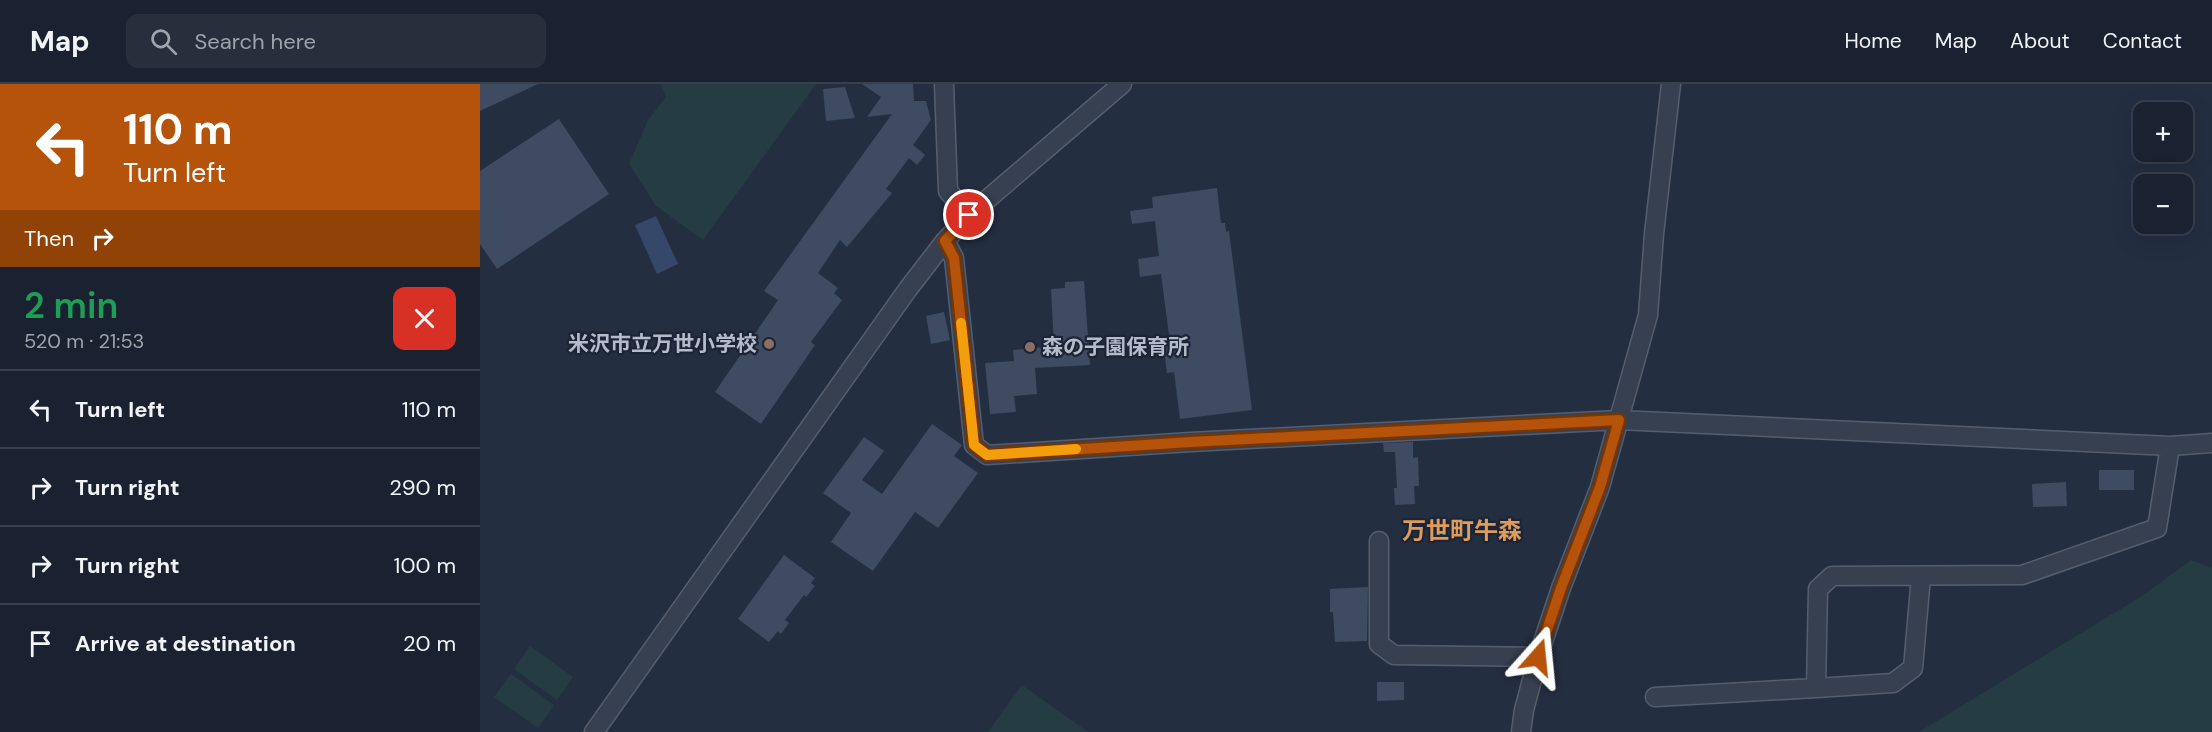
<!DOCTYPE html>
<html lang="en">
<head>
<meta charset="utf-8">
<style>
  body { margin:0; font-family:"DM Sans","Noto Sans JP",sans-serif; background:#272f3d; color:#f1f3f6; height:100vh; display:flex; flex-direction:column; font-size:22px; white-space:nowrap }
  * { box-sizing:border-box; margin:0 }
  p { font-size:20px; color:#9fa4ab }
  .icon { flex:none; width:33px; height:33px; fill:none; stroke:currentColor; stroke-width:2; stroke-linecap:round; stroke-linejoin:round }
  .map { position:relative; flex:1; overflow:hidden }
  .sheet { display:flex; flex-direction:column; background:#1a2231; width:480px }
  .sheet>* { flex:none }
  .banner { background:#b45309; color:#fff; overflow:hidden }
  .controls { position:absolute; left:1653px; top:18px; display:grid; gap:12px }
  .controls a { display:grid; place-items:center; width:60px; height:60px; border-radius:12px; background:#1a2231; box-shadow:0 6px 24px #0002,0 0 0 2px #383f4d; font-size:30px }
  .pin { position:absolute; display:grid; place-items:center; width:51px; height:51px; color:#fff; margin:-26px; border:3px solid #fff; border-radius:50%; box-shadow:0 2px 6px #0007 }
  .me { position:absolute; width:66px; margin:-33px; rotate:18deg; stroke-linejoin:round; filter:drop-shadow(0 0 4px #0008) }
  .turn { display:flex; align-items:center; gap:21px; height:126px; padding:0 24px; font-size:27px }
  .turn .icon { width:78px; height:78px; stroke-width:2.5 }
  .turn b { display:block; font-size:42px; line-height:51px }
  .then { display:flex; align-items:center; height:57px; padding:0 24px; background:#0003; gap:12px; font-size:22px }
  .round { display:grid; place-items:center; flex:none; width:63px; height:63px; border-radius:12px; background:#272f3d }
  .overview { display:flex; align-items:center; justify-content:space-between; height:102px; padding:0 24px }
  h1 { font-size:36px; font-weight:600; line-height:45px; color:#1e9e55 }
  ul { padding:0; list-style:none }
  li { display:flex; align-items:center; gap:18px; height:78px; padding:0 24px; border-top:2px solid #383f4d }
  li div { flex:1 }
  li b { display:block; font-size:22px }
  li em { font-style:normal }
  header { display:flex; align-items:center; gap:36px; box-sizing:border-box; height:84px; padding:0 30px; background:#1a2231; border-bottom:2px solid #383f4d }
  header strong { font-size:28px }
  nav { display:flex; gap:33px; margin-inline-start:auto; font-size:21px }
  .search { width:420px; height:54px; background:#272f3d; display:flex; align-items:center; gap:15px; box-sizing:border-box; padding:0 21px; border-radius:12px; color:#9fa4ab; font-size:22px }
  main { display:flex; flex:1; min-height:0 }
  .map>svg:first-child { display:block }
  .green { fill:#253d42 }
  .water { fill:#354869 }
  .building { fill:#3e4b61 }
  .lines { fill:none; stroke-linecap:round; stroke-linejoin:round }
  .minor-casing { stroke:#555e6e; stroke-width:21 }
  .minor { stroke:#374051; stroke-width:18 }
  .route-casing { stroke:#753606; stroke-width:15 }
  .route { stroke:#b45309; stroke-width:10 }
  .slow { stroke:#f59e0b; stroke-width:10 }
  .education-dot { fill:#8d6e63; stroke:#1c2536; stroke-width:2 }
  .labels { text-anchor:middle; stroke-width:4.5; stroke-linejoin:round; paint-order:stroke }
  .poi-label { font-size:21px; font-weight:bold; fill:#b4bbcb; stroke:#1c2536; text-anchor:end }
  .quarter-label { font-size:24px; font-weight:bold; fill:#dd9b5c; stroke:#1c2536 }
</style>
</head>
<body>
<header>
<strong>Map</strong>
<div class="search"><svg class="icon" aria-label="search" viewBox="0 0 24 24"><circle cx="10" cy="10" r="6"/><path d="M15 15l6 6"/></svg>Search here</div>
<nav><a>Home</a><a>Map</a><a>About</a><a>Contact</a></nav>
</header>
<main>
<section class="sheet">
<div class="banner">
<div class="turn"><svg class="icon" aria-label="left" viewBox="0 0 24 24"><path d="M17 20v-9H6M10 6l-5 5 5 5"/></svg><div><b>110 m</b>Turn left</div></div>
<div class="then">Then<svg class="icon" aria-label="right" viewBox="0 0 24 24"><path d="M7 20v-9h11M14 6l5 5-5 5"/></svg></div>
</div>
<div class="overview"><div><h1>2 min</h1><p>520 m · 21:53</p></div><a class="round" style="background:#d93025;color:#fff"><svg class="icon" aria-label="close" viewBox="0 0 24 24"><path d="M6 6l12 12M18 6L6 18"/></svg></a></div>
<ul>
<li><svg class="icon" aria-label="left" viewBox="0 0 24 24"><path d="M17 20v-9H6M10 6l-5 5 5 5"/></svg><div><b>Turn left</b></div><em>110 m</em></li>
<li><svg class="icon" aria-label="right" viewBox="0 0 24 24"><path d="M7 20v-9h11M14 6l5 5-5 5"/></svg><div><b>Turn right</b></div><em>290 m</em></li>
<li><svg class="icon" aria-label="right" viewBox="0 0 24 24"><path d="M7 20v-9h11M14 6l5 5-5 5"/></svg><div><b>Turn right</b></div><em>100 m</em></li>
<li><svg class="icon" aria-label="arrive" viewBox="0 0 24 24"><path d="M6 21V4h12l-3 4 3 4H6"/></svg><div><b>Arrive at destination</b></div><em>20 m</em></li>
</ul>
</section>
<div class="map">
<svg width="1732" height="648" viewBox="0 0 1732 648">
  <rect width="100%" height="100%" fill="#232e41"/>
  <path class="green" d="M181 0H336L223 156 176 122 149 80 168 36 186 13Z
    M1711 476 1732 484V648H1439L1662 512Z
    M50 562 93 593 77 616 34 585Z
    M31 590 74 621 58 644 14 613Z
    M542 601 608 648H508Z"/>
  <path class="water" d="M176 132 198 180 177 190 155 141Z"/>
  <path class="building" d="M0 0H58L0 27Z
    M382 0H433L434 17H446L451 36 433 61 445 71 437 81 429 74 406 105 412 109 367 163 360 156 338 189 358 204 354 209 362 216 331 258 335 261 281 340 235 308 298 216 284 207 412 30 387 33 401 13Z
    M365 3 375 34 346 37 343 5Z
    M79 35 129 110 17 185 0 160V87Z
    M737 104 741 139H745L746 148 749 147 772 326 700 335 694 288 687 289 683 260 690 259 681 190 660 193 658 175 679 172 675 137 652 140 650 127 673 124 672 113Z
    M604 197 610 281 555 284 557 310 534 312 536 328 510 330 505 279 534 277 533 266 574 262 571 205 585 204V198Z
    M464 228 470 256 451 260 446 232Z
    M452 340 482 361 474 372 498 389 458 444 435 428 393 487 351 458 371 429 343 409 384 353 404 367 382 396 402 410Z
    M933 358V374L938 373 939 402H934L935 420 915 421 914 404H917L915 368H904L903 359Z
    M1619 386H1654V406H1619Z
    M1586 398 1587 422 1553 423 1552 400Z
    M304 471 335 494 331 499 335 502 326 513 324 511 305 536 309 539 301 550 298 547 289 558 258 535Z
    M888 503 887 557 855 558 853 528H850V505Z
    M897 598H924V616L897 617Z"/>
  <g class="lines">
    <defs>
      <path id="minor" d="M464 0 468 107 489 131
        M465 157 474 174 494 361 507 371 711 358 1139 336 1690 362 1732 359
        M899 457V560L914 571 1058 573
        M1336 604 1413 599 1433 584 1441 492
        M1175 613 1336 604 1338 505 1352 492 1542 491 1677 444 1690 362
        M114 648 428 205 465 157 489 131 642 0
        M1041 648 1044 626 1058 573 1081 504 1120 403 1168 231 1174 150 1191 0"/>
    </defs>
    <use href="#minor" class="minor-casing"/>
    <use href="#minor" class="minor"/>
  </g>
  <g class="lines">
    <defs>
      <path id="route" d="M489 131 465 157 474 174 494 361 507 371 711 358 1139 336 1120 403 1081 504 1058 573"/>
    </defs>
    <use href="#route" class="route-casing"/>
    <use href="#route" class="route"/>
    <path class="slow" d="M481 239 494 361 507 371 596 365"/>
  </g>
  <g class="education-dot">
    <circle cx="289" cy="260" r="6"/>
    <circle cx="550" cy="263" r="6"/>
  </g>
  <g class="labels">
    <g class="poi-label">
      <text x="277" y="267">米沢市立万世小学校</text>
      <text x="562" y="270" text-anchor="start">森の子園保育所</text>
    </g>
    <g class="quarter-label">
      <text x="982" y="455">万世町牛森</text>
    </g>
  </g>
</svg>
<div class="controls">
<a>+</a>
<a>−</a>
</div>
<div class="pin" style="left:489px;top:131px;background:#d93025"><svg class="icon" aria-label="arrive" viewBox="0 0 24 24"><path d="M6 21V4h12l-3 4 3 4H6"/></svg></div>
<svg class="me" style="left:1058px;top:573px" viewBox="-20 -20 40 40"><path d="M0-17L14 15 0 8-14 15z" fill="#b45309" stroke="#fff" stroke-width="4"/></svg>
</div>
</main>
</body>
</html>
